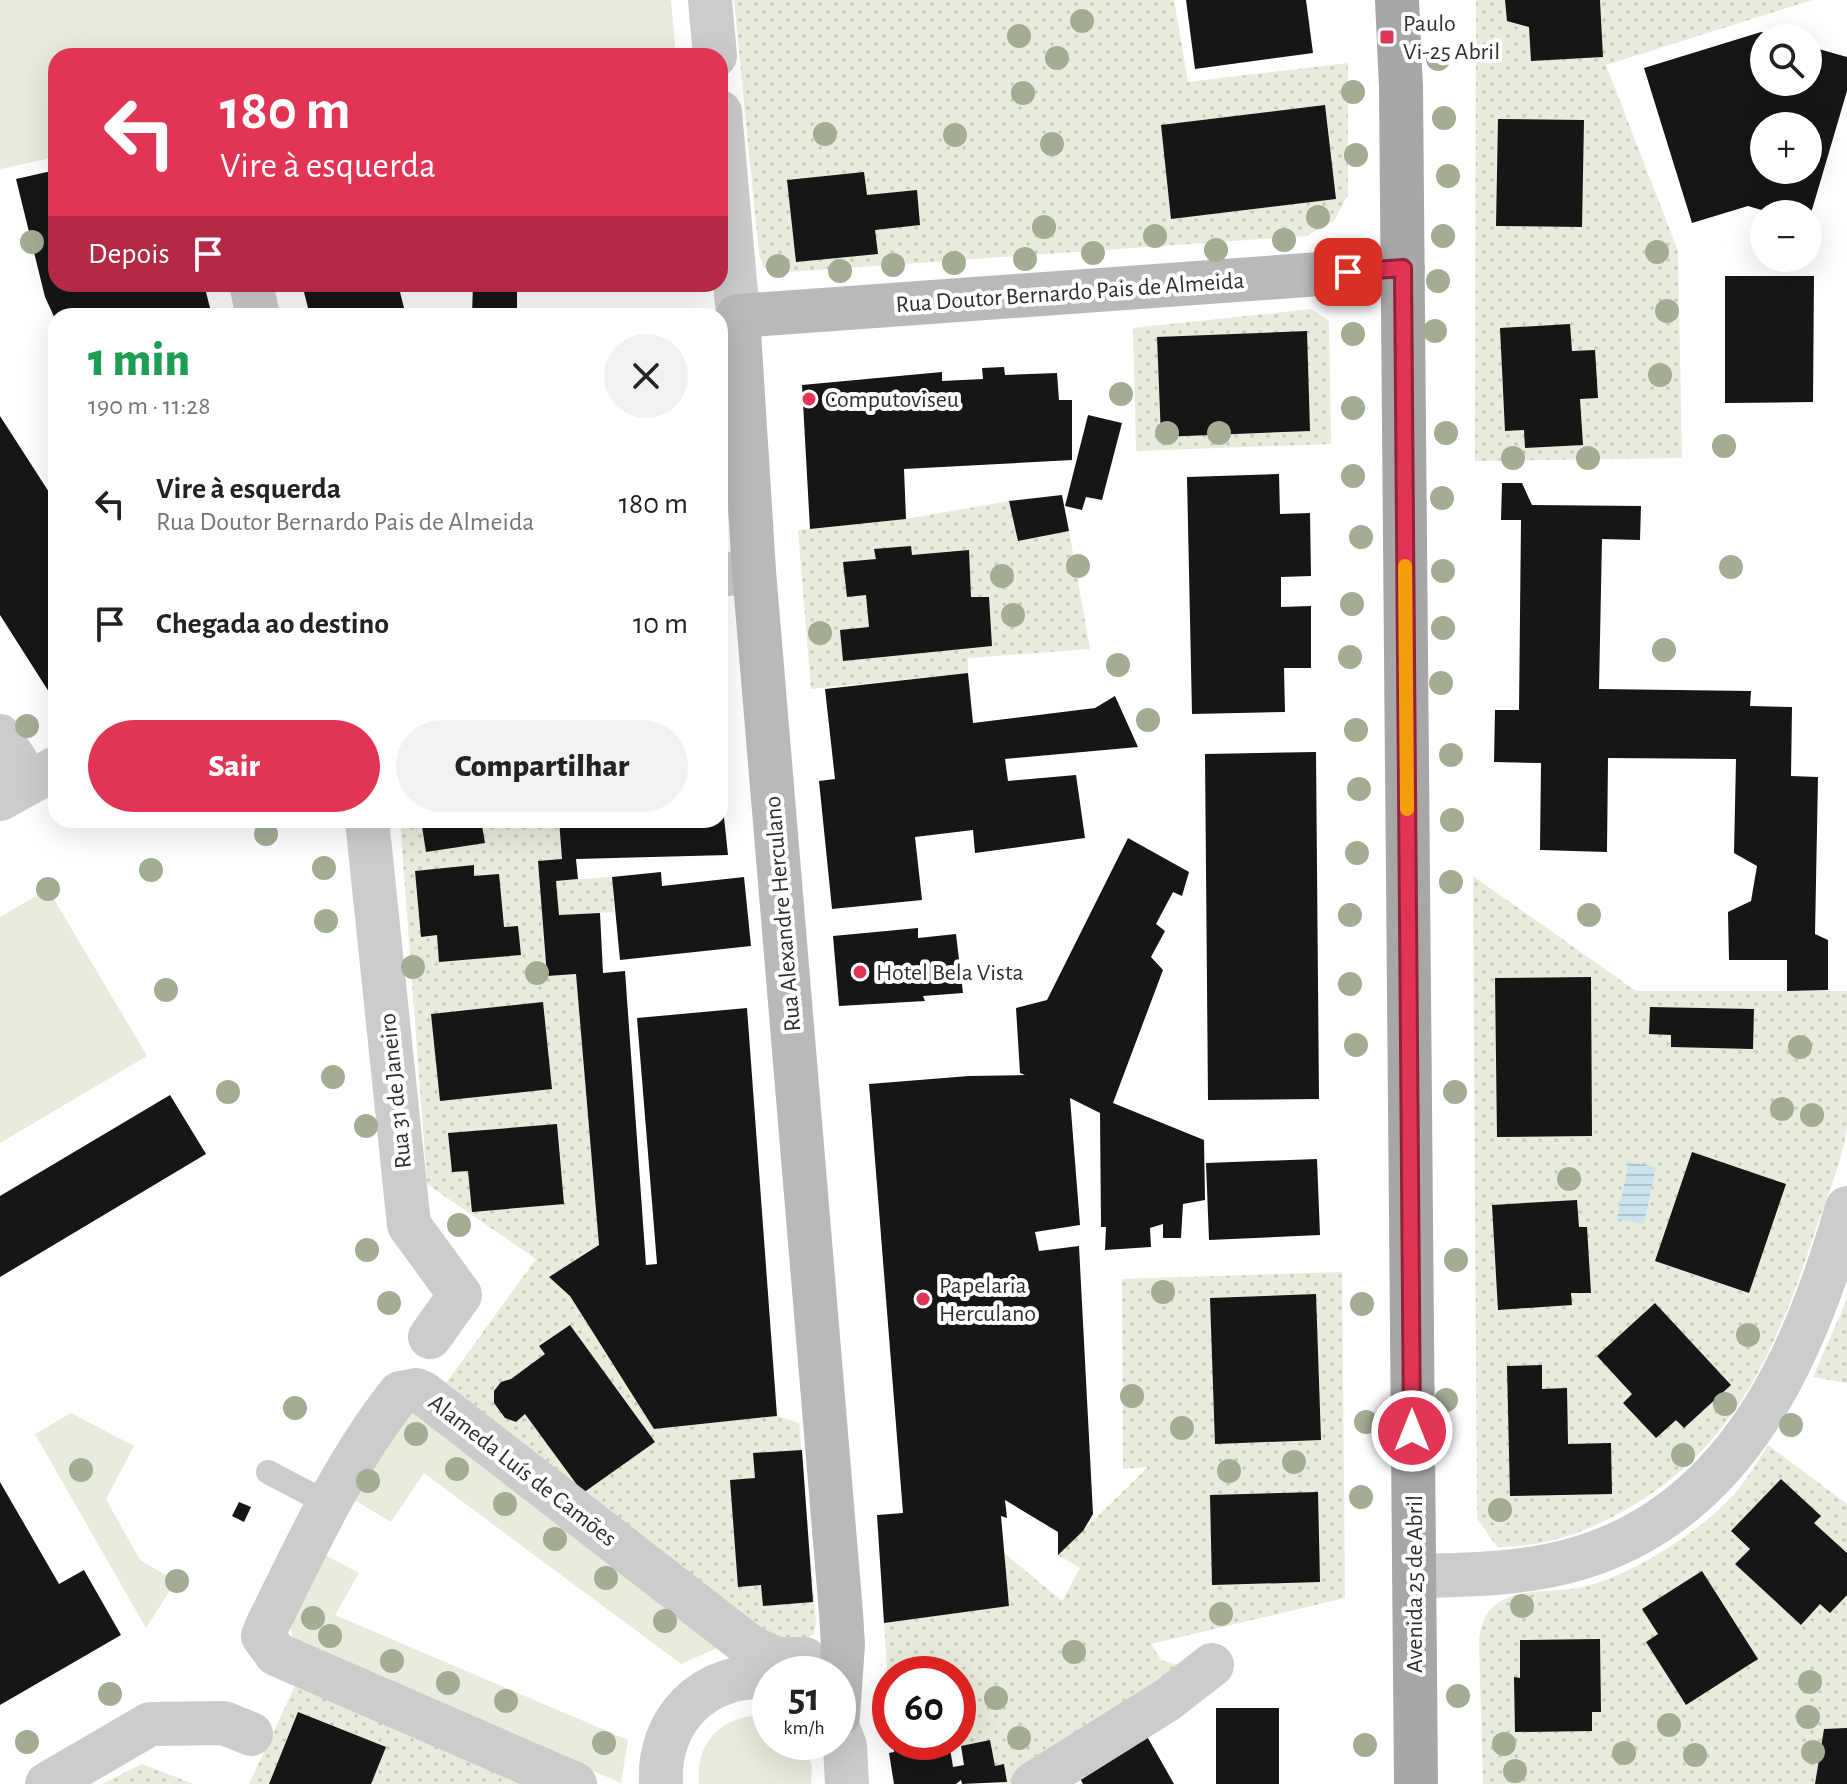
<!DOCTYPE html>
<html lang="pt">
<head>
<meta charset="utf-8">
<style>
  body { margin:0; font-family:"Alegreya Sans",sans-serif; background:#f2f2f2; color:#222; height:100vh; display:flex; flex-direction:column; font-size:30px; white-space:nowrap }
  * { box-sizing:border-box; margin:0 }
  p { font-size:26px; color:#767676 }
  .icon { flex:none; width:44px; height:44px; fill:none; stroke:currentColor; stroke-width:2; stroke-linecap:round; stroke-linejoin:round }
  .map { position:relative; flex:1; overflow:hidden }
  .side { position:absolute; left:48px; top:308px; width:680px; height:520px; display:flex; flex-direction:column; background:#fff; border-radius:24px; box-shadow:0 8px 32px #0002 }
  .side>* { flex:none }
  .guide { position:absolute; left:48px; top:48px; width:680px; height:244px; border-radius:24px; box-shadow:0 8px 32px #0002; background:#e23556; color:#fff; overflow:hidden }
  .buttons { position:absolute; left:1750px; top:24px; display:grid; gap:16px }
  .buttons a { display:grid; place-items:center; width:72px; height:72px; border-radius:50%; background:#fff; box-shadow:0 8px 32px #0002; font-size:40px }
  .speed { position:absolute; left:752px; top:1656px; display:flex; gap:16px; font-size:40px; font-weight:700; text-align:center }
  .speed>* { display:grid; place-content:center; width:104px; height:104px; border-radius:50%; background:#fff; box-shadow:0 8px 32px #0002; line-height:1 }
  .speed small { font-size:20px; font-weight:400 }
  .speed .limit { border:12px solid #d22; background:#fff; color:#111 }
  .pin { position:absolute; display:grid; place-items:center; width:68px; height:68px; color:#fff; margin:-34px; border-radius:16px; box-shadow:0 4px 12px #0006 }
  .me { position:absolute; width:88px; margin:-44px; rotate:0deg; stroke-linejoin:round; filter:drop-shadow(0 0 6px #0008) }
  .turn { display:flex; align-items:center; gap:28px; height:168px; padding:0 40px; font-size:36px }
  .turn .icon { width:104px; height:104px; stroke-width:2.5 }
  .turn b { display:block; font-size:56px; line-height:68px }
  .then { display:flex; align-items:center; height:76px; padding:0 40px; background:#0003; gap:16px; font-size:30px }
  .round { display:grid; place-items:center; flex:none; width:84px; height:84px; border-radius:42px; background:#f2f2f2 }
  .headline { display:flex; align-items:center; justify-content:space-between; height:136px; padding:0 40px }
  h1 { font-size:48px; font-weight:800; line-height:60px; color:#1e9e55 }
  .primary-button { display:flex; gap:16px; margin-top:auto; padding:16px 40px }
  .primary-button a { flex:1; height:92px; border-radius:48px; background:#e23556; color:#fff; font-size:32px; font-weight:800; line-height:92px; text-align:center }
  .primary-button a+a { background:#f2f2f2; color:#222 }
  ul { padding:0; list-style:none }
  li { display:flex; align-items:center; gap:24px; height:120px; padding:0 40px }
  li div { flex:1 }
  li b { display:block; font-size:30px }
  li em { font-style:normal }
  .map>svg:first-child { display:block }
  .grass { fill:#e7ecdd }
  .garden { fill:url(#garden-dots) }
  .water { fill:url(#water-rules) }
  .building { fill:#161616; fill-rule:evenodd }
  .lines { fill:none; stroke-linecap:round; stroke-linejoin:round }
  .lane { stroke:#ccc; stroke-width:24 }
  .street { stroke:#ccc; stroke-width:44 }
  .secondary { stroke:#b9b9b9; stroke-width:44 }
  .primary { stroke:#a7a7a7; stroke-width:44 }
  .tree { fill:#a3ad94 }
  .route-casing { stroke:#932238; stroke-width:20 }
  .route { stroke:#e23556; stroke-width:14 }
  .slow { stroke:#f59e0b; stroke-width:14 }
  .poi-dot { fill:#e23556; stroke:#fff; stroke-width:3 }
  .labels { text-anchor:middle; stroke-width:8; stroke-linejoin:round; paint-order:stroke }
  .poi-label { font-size:24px; fill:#2f2f2f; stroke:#fff; text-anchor:start }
  .street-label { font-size:24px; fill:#2f2f2f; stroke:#fff }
</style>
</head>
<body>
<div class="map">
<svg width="1847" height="1784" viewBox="0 0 1847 1784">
  <defs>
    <pattern id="garden-dots" width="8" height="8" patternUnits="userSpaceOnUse" patternTransform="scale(2)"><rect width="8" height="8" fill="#e7ecdd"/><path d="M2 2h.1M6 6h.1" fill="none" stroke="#c6cbbe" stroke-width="1.8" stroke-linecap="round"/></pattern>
    <pattern id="water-rules" width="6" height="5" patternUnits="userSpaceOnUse" patternTransform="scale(2)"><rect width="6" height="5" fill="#cae2eb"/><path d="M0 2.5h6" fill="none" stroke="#aec2ca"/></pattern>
  </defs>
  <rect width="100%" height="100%" fill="#fff"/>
  <path class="grass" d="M0 0H671L676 56H56V157L0 169Z
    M48 889 147 1056 0 1143V917Z
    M419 1410 724 1645 681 1664 424 1473 391 1522 351 1498 406 1414Z
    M71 1413 134 1446 106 1499 140 1560 176 1581 146 1628 35 1434Z
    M321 1553 359 1573 335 1615 628 1740 621 1783 293 1641 290 1623Z
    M759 1715 770 1717V1742H803L812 1766 811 1784H699C695 1744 719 1718 759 1715Z"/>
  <path class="garden" d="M734 0H1174L1188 82 1348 63V195L1334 221 1306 236 773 273 763 266 759 254Z
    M1476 0H1812L1606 65 1678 251 1682 458 1475 461Z
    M1311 309 1329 321 1331 444 1136 451 1133 328Z
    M1009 501 1018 541 1069 531 1090 649 968 658V673L811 689 798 530 906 519Z
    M400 820H559L562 859 539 861 547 976 576 974 599 1245 549 1277 570 1296 654 1429 777 1416 799 1423 816 1622 814 1634C789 1652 761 1627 739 1615L446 1383 536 1259 427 1184Z
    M1473 876 1636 991H1847C1847 1035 1847 1080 1847 1124 1844 1160 1825 1200 1814 1235 1775 1353 1733 1452 1618 1514 1582 1534 1538 1548 1497 1547L1477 1518Z
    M612 877 614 912 559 915 556 881Z
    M1342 1272 1345 1598 1151 1644 1161 1660 1178 1665 1011 1784H998L1007 1782 1004 1765 995 1766 990 1740 961 1746 953 1742H958V1674H890V1713L884 1623 1009 1606 1004 1553 1062 1601 1080 1568 1058 1555 1148 1467 1123 1469 1122 1279Z
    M1847 1296V1383L1813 1377 1844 1306Z
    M1768 1445 1847 1504V1784H1483L1479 1644C1480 1627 1484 1612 1499 1602 1523 1587 1557 1593 1583 1587 1632 1576 1710 1526 1741 1486 1751 1473 1759 1459 1768 1445Z
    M296 1684 524 1784H249Z
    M142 1764 194 1784H102Z"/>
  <path class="water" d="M1629 1162 1656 1167 1644 1224 1617 1219Z"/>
  <path class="building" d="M1186 0H1306L1313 53 1195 69Z
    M1505 0H1600L1603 57 1531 61 1529 27 1507 21Z
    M1761 32 1779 37 1764 38V82H1808V46L1847 57V91L1809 220 1808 214H1775L1748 206 1692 223 1644 68ZM1764 126H1808V170H1764Z
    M1325 105 1336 199 1171 219 1161 125Z
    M1498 119 1584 120 1582 227 1496 226Z
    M56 170V284H204L212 316H56V321L45 297 16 179Z
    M864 172 867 195 917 190 920 225 875 230 878 254 796 262 787 180Z
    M1725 276H1814L1813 402 1725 403Z
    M302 284H398L406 316H310Z
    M473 284H517V316H472Z
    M1570 324 1572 351 1595 350 1598 398 1580 399 1583 445 1525 448 1524 430 1505 431 1500 328Z
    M1307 331 1310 431 1161 437 1157 337Z
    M1004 367 1005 375 1057 373 1059 400H1072V460L904 469 906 519 810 529 802 385 942 372V381L983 379 982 368Z
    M1088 415 1122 423 1102 500 1086 497 1082 510 1065 506Z
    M0 416 56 503V703L0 615Z
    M1279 474 1280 514 1310 513 1311 576 1281 577V607L1311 606V668H1284L1285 712 1192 714 1187 477Z
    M1502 483H1522L1532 505 1641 506 1640 540 1602 539 1599 689 1751 691 1750 706 1792 707 1791 776 1818 777 1815 934 1828 940V990L1787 991V960H1729L1728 912 1751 901 1757 866 1734 853 1736 759 1608 758 1607 852 1540 850 1541 763 1494 762 1495 710H1519L1521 520H1501Z
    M1062 495 1069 531 1018 541 1009 501Z
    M911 546 912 555 969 550 971 597H989L992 646 843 661 840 630 869 627 866 595 847 597 843 562 876 559 874 549Z
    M968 673 973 723 1095 708 1115 696 1138 747 1005 759 1008 781 1076 775 1085 838 975 853 973 830 915 837 922 900 832 909 819 781 835 779 825 689Z
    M1316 752 1319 1099 1208 1100 1205 754Z
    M720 780 728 855 576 859 578 879 556 881 559 915 600 913 603 973 625 971 646 1265 657 1264 637 1018 747 1008 777 1416 654 1429 570 1296 549 1277 599 1245 576 974 547 976 538 861 562 859 559 820H720Z
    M421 820H481L485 843 426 852Z
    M1128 838 1189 872 1182 896 1173 892 1156 924 1165 931 1151 957 1163 970 1113 1103 1204 1140 1205 1200 1183 1204 1181 1238H1163V1224L1150 1228 1151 1247 1105 1250 1106 1227H1101L1100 1113 1070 1098 1080 1225 1035 1232 1039 1251 1079 1246 1093 1514 1083 1531 1058 1555V1532L1005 1500 1007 1518 1001 1516 1009 1606 884 1623 877 1515 903 1513 869 1084 969 1076 1025 1075 1020 1073 1016 1008 1047 1000Z
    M474 865V876L499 874 504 927 518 926 521 955 439 962 437 935 421 937 415 871Z
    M661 872 662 886 744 877 751 946 620 960 612 877Z
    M918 928V938L956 934 963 993 923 996 925 1001 839 1006 833 936Z
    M1591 977 1592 1136 1497 1137 1495 978Z
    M543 1002 552 1089 440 1101 431 1014Z
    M1650 1007 1754 1009 1753 1049 1671 1047V1035L1649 1034Z
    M170 1095 206 1154 0 1277V1196Z
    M557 1124 564 1204 472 1212 468 1171 452 1172 448 1133Z
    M1692 1152 1786 1184 1749 1293 1655 1261Z
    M1317 1159 1320 1235 1209 1240 1206 1163Z
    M1577 1200 1579 1227H1587L1591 1293H1571L1572 1305 1498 1310 1492 1205Z
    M1316 1294 1321 1440 1215 1444 1210 1298Z
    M1655 1303 1731 1385 1684 1428 1676 1420 1656 1438 1623 1403 1632 1394 1597 1356Z
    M570 1325 655 1442 583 1493 525 1414 516 1422 505 1418 494 1403V1391L501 1382 511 1379 545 1354 539 1346Z
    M1542 1365V1389L1567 1388 1568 1444 1611 1443 1612 1494 1510 1496 1507 1366Z
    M802 1450 813 1602 763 1606 761 1585 738 1587 730 1480 755 1478 753 1453Z
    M1781 1479 1821 1516 1814 1523 1847 1553V1595L1830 1613 1820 1604 1801 1625 1735 1564 1750 1549 1731 1531Z
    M0 1482 59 1584 84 1570 121 1635 0 1705Z
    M1318 1492 1320 1582 1212 1585 1210 1495Z
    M239 1502 251 1507 244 1522 232 1516Z
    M1702 1571 1758 1659 1686 1705 1646 1642 1658 1634 1642 1609Z
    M1600 1639 1601 1712H1592V1731L1515 1732 1514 1677 1520 1678V1640Z
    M1216 1708H1279V1784H1216Z
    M298 1712 386 1747 371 1784H269Z
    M1847 1728V1784H1815L1824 1729Z
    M1144 1731 1174 1784H1083L1075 1769Z
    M990 1740 995 1766 1004 1764 1007 1782 962 1784 961 1780 956 1784H894L889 1753 894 1752 893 1742H914L915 1745 949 1742 953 1767 964 1765 961 1746Z"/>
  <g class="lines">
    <path class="lane" d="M268 1472 329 1504"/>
    <path class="street" d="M710 0 715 56
      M720 112 738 316
      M251 284 258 316
      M720 575 754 571
      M0 736 29 782
      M0 799 56 768
      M367 820 409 1225 460 1295 430 1337
      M1414 1576C1475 1575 1537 1574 1595 1553 1744 1499 1806 1348 1847 1208
      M838 1728 845 1746 847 1784
      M47 1784 150 1724 224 1723 251 1734
      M575 1784 276 1654 263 1636 268 1624C307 1545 345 1462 400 1393L416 1390 423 1393 752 1648 777 1659H805
      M661 1784C657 1720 705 1671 770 1678
      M1033 1784 1167 1700 1212 1665"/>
    <path class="secondary" d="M838 1715 843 1645 841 1613 754 571 738 316 1403 268"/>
    <path class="primary" d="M1397 0 1401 87 1416 1784"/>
  </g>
  <g class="tree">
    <circle cx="1082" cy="21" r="12"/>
    <circle cx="1019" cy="36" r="12"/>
    <circle cx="1057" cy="58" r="12"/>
    <circle cx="1438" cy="59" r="12"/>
    <circle cx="1353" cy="92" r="12"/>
    <circle cx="1023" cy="93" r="12"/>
    <circle cx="1444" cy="118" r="12"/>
    <circle cx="825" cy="134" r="12"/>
    <circle cx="955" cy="135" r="12"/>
    <circle cx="1052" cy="144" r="12"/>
    <circle cx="1356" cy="155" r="12"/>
    <circle cx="1448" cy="176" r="12"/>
    <circle cx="1318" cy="217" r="12"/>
    <circle cx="1044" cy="227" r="12"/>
    <circle cx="1155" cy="236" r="12"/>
    <circle cx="1443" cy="236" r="12"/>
    <circle cx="1284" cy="240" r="12"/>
    <circle cx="32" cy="242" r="12"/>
    <circle cx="1216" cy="250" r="12"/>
    <circle cx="1657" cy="252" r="12"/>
    <circle cx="1093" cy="253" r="12"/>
    <circle cx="1025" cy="259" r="12"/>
    <circle cx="954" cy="263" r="12"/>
    <circle cx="893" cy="265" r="12"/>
    <circle cx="778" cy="266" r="12"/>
    <circle cx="840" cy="271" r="12"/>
    <circle cx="1438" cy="281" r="12"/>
    <circle cx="1667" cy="311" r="12"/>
    <circle cx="1435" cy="331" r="12"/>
    <circle cx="1353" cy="334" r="12"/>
    <circle cx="1660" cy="375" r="12"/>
    <circle cx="1121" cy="394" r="12"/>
    <circle cx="1353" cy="408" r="12"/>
    <circle cx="1167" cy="433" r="12"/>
    <circle cx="1219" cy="433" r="12"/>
    <circle cx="1446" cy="433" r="12"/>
    <circle cx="1724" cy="446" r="12"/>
    <circle cx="1513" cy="458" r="12"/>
    <circle cx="1588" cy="458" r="12"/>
    <circle cx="1353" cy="476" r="12"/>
    <circle cx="1442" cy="498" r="12"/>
    <circle cx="1361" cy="537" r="12"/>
    <circle cx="1078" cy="566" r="12"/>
    <circle cx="1731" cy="567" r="12"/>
    <circle cx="1443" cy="571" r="12"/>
    <circle cx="1002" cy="576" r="12"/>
    <circle cx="1352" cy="604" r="12"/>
    <circle cx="1013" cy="615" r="12"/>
    <circle cx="1443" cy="628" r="12"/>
    <circle cx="820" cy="633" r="12"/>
    <circle cx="1664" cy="650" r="12"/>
    <circle cx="1350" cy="657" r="12"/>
    <circle cx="1118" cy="665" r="12"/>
    <circle cx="1441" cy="683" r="12"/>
    <circle cx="1148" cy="720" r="12"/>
    <circle cx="27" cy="726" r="12"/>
    <circle cx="1356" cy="730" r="12"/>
    <circle cx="1451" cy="755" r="12"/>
    <circle cx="1359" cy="789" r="12"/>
    <circle cx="1452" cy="820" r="12"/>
    <circle cx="266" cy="834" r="12"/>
    <circle cx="1357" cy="853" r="12"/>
    <circle cx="324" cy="868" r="12"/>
    <circle cx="151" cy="870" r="12"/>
    <circle cx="1451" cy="882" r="12"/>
    <circle cx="48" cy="889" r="12"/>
    <circle cx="1350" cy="915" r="12"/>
    <circle cx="1589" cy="915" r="12"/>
    <circle cx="326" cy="921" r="12"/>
    <circle cx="413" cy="967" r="12"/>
    <circle cx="537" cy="973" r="12"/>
    <circle cx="1350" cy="984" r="12"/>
    <circle cx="166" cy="990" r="12"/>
    <circle cx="1356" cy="1045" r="12"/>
    <circle cx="1800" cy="1047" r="12"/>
    <circle cx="333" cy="1077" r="12"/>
    <circle cx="228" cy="1092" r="12"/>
    <circle cx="1455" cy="1092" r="12"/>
    <circle cx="1782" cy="1109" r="12"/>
    <circle cx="1812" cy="1115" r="12"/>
    <circle cx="366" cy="1126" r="12"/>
    <circle cx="1569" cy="1179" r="12"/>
    <circle cx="459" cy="1225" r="12"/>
    <circle cx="367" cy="1250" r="12"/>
    <circle cx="1456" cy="1260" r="12"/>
    <circle cx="1163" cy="1292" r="12"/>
    <circle cx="389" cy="1303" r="12"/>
    <circle cx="1362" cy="1304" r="12"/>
    <circle cx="1748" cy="1335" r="12"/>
    <circle cx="1132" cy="1396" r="12"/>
    <circle cx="1446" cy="1400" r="12"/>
    <circle cx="1725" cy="1404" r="12"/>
    <circle cx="295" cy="1408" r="12"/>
    <circle cx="1366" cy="1422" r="12"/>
    <circle cx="1791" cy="1425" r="12"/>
    <circle cx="1182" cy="1428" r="12"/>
    <circle cx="416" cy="1434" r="12"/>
    <circle cx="1683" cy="1455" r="12"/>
    <circle cx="1294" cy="1462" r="12"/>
    <circle cx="457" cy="1469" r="12"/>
    <circle cx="81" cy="1470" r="12"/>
    <circle cx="1229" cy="1471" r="12"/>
    <circle cx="368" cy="1481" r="12"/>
    <circle cx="1361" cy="1497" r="12"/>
    <circle cx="505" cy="1504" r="12"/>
    <circle cx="1500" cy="1510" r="12"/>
    <circle cx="555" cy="1539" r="12"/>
    <circle cx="606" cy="1578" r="12"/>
    <circle cx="177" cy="1581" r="12"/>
    <circle cx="1522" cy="1606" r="12"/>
    <circle cx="1221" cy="1614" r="12"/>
    <circle cx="313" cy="1618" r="12"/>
    <circle cx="665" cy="1621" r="12"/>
    <circle cx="330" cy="1636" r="12"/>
    <circle cx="1074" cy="1652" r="12"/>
    <circle cx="392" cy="1661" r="12"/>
    <circle cx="1810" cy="1682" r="12"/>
    <circle cx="448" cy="1683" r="12"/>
    <circle cx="110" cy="1694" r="12"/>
    <circle cx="1458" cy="1696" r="12"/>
    <circle cx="996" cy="1698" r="12"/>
    <circle cx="506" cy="1701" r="12"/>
    <circle cx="1808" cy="1717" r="12"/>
    <circle cx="1669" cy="1725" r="12"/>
    <circle cx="1019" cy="1738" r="12"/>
    <circle cx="27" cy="1742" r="12"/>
    <circle cx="604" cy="1743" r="12"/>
    <circle cx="1504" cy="1744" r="12"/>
    <circle cx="1365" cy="1745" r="12"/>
    <circle cx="1813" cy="1752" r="12"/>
    <circle cx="1624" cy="1753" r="12"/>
    <circle cx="1695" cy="1755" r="12"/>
    <circle cx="1515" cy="1771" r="12"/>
  </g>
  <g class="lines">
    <defs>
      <path id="route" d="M1348 272 1403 268 1412 1431"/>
    </defs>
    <use href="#route" class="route-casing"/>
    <use href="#route" class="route"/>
    <path class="slow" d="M1405 566 1407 809"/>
  </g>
  <g class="poi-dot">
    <rect x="1379" y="29" width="16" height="16" rx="4"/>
    <circle cx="809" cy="399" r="8"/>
    <circle cx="860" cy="972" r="8"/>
    <circle cx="923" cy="1299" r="8"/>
  </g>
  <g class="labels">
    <g class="poi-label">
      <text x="1403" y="31">Paulo<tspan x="1403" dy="28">Vi-25 Abril</tspan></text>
      <text x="825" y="407">Computoviseu</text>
      <text x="876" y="980">Hotel Bela Vista</text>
      <text x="939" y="1293">Papelaria<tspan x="939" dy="28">Herculano</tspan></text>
    </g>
    <g class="street-label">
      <text transform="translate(1070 292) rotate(-4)" y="8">Rua Doutor Bernardo Pais de Almeida</text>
      <text transform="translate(782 914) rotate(-95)" y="8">Rua Alexandre Herculano</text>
      <text transform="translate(395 1091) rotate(-96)" y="8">Rua 31 de Janeiro</text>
      <text transform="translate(523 1470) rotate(38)" y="8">Alameda Luís de Camões</text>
      <text transform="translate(1414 1584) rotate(-90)" y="8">Avenida 25 de Abril</text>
    </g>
  </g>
</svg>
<div class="buttons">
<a><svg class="icon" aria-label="search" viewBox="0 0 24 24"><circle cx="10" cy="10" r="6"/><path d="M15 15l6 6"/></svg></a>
<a>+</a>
<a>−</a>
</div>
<div class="speed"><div>51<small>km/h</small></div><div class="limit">60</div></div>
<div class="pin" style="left:1348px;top:272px;background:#d93025"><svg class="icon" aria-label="arrive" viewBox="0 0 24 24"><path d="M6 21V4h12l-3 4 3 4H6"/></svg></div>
<svg class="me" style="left:1412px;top:1431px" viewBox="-20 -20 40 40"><circle r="17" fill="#e23556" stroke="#fff" stroke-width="3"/><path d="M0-11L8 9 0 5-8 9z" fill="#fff"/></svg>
<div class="guide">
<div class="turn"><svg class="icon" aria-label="left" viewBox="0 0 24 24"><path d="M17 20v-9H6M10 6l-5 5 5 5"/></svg><div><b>180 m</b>Vire à esquerda</div></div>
<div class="then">Depois<svg class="icon" aria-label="arrive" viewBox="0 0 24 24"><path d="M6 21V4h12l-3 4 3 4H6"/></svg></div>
</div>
<section class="side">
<div class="headline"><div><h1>1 min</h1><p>190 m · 11:28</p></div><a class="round"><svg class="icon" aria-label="close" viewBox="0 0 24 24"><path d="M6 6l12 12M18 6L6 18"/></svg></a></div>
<ul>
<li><svg class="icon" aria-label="left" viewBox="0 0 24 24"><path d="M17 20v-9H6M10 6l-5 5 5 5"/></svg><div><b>Vire à esquerda</b><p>Rua Doutor Bernardo Pais de Almeida</p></div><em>180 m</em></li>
<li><svg class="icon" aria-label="arrive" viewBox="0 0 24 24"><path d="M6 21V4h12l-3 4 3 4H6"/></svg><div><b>Chegada ao destino</b></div><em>10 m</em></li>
</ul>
<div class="primary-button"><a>Sair</a><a>Compartilhar</a></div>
</section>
</div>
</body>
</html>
